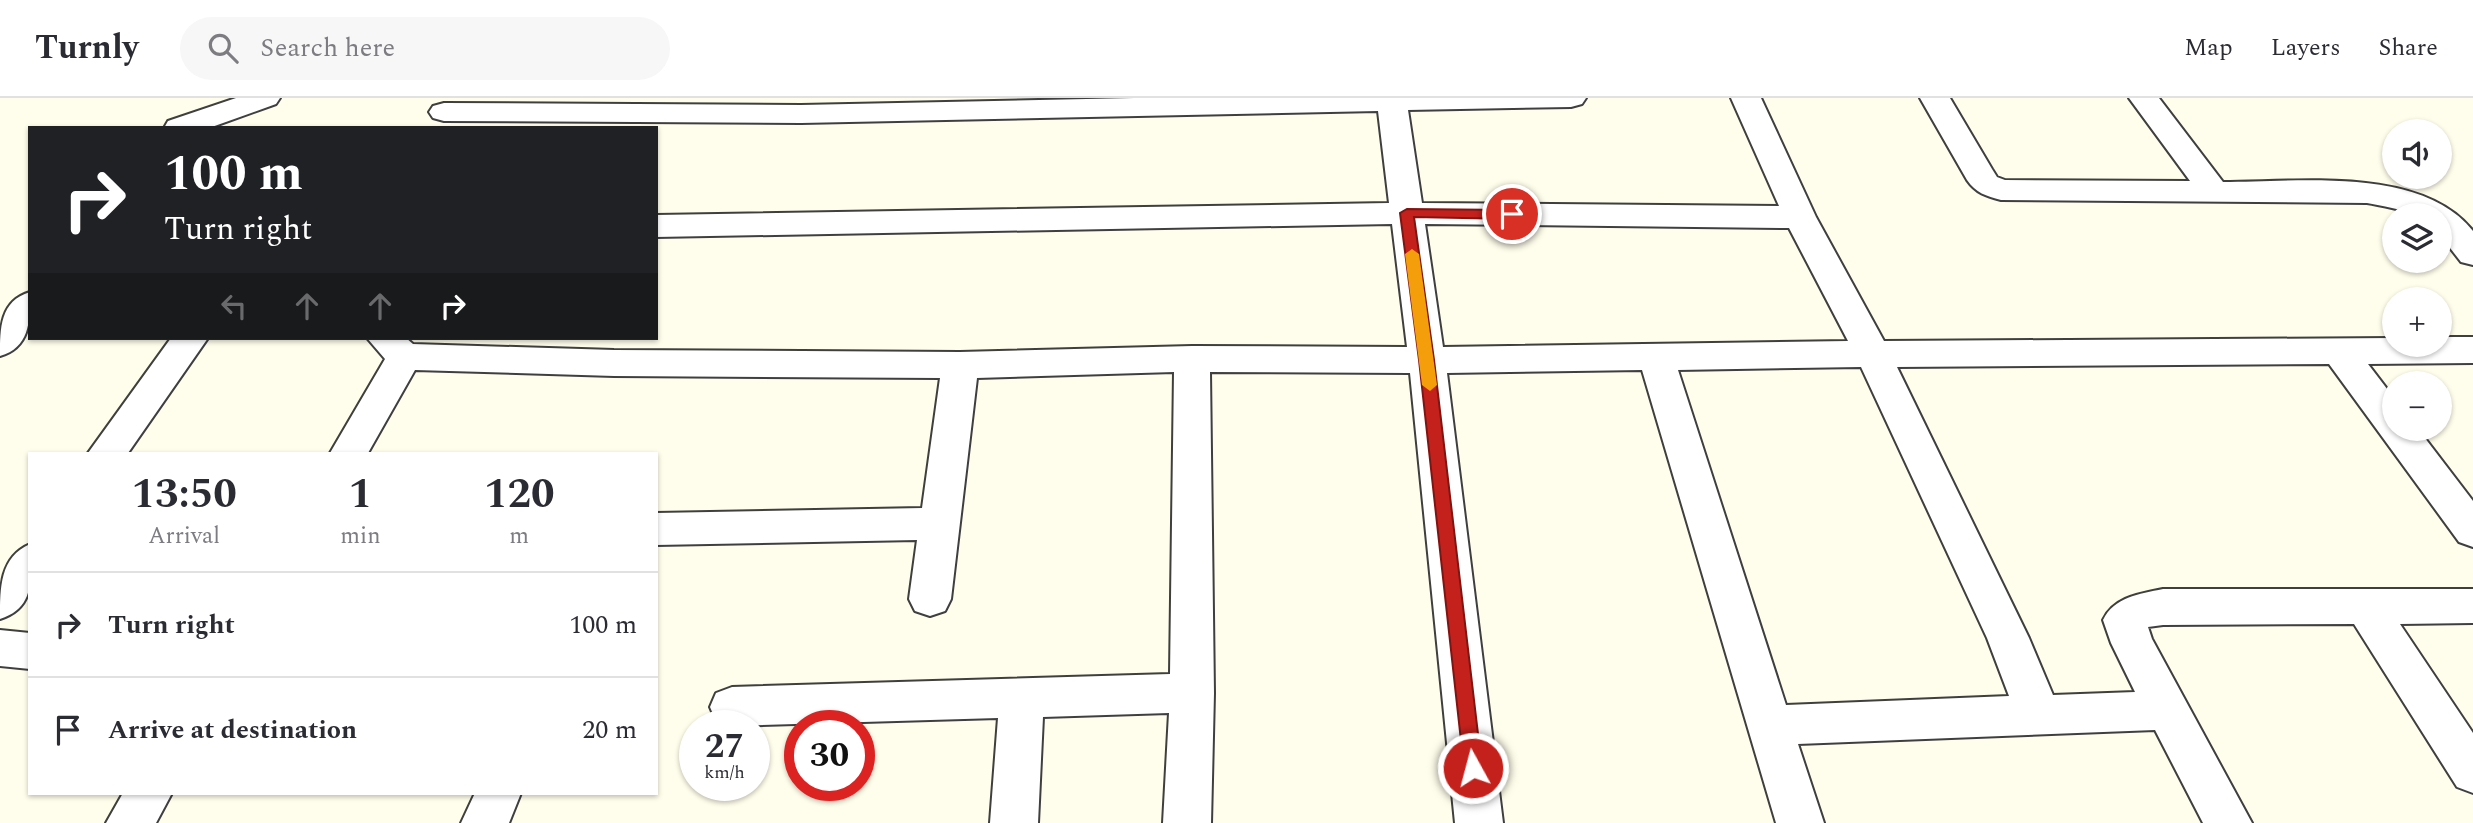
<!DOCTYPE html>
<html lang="en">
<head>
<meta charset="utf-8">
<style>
  body { margin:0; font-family:Spectral,serif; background:#f7f7f7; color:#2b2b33; height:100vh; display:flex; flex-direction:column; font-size:26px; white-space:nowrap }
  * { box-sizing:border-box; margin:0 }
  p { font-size:23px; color:#7c7c81 }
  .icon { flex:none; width:38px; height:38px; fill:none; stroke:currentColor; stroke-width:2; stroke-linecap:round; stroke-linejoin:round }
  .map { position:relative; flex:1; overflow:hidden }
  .details { position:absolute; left:28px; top:354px; width:630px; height:343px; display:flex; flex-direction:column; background:#fff; border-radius:0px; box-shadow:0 2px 5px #0004 }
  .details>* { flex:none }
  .banner { position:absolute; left:28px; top:28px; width:630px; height:214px; border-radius:0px; box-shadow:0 2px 5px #0004; background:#202124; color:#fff; overflow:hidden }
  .controls { position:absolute; left:2382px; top:21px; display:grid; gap:14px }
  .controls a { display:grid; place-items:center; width:70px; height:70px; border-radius:50%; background:#fff; box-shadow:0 2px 5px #0004; font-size:35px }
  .speed { position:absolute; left:679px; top:612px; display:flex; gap:14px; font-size:35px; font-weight:700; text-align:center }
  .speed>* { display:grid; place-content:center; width:91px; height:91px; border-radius:50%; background:#fff; box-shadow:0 2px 5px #0004; line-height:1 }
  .speed small { font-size:18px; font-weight:400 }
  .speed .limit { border:10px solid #d22; background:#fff; color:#111 }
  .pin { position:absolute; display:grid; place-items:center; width:60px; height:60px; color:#fff; margin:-30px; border:4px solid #fff; border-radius:50%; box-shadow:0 2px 7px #0007 }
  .me { position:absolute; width:77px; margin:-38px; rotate:353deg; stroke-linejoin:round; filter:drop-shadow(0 0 5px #0008) }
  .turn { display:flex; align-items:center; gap:24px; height:147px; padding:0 21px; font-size:32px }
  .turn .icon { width:91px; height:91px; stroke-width:2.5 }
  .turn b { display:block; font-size:49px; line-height:60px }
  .lanes { display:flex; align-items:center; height:66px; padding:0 21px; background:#0003; justify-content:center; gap:35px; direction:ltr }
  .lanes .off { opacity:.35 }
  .eta { display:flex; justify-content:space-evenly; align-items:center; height:119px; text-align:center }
  .eta b { font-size:42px; font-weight:700; line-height:49px }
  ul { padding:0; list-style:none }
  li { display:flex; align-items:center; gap:21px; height:105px; padding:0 21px; border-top:2px solid #e1e1e2 }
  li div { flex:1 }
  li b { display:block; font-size:26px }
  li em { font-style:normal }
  header { display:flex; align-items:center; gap:42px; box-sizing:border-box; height:98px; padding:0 35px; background:#fff; border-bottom:2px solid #e1e1e2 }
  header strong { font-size:33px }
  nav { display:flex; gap:38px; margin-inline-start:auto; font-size:24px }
  .search { width:490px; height:63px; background:#f7f7f7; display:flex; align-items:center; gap:18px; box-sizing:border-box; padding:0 24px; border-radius:38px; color:#7c7c81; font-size:26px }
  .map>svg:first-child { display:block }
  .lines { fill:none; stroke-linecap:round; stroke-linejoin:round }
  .minor-casing { stroke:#3f3f3f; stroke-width:4 }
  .minor { fill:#fff; fill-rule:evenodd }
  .route { fill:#c4211c; stroke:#7f1512; stroke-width:2 }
  .slow { fill:#f59e0b }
</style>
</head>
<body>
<header>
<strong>Turnly</strong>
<div class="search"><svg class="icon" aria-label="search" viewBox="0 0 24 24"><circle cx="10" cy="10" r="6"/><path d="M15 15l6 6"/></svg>Search here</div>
<nav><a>Map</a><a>Layers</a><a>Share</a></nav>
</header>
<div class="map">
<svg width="2473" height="725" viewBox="0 0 2473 725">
  <rect width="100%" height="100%" fill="#fffdeb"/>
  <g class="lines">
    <defs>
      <path id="minor" d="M236 0H280L276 6 209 30H164L168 23Z
        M1134 0H1586L1582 6 1571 9 1408 12 1422 105 1779 108 1731 0H1761L1816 119 1884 243 2394 240V247H2440V239H2473V265L2368 266 2394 300V331H2418L2473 403V449L2459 444 2329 266 1897 269 2029 540 2053 597 2135 594 2111 545 2103 522C2114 499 2139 496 2163 491H2473V525L2400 526 2473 635V695L2457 689 2354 526 2163 527 2148 529 2152 541 2252 725H2203L2155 632 1798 646 1824 725H1776L1642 272 1447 275 1503 725H1455L1410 275 1210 274 1214 595 1211 725H1163L1169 615 1043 619 1038 725H990L998 620 731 628 716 623 710 609 716 595 732 589 1170 576 1174 274 977 280 951 501 945 513 930 518 915 513 909 501 917 442 656 447V415L922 410 940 280 614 278 415 272 368 355H330L385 261 367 240H406L413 246 614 252 960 254 1192 248 1407 249 1392 126 656 139V117L1389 105 1378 13 801 25 444 23 433 20 429 14 433 8 444 5 801 7ZM1425 126 1789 130 1848 243 1443 249ZM1861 269 1987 540 2009 598 1786 607 1678 272Z
        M1920 0H1950L1992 71 1997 79 2005 82 2190 83 2129 0H2159L2223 84C2299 84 2422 68 2473 133V167L2461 164 2440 137V117C2414 117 2392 109 2367 105L2001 102C1986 98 1976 95 1967 82Z
        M30 194C30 221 31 249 0 258 0 230 0 203 30 194Z
        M171 240H208L128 355H88Z
        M30 446C30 479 37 509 0 521 0 489 0 459 30 446Z
        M0 532 30 535V571L0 568Z
        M123 695H172L156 725H106Z
        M475 695H521L509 725H461Z"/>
    </defs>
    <use href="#minor" class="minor-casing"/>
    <use href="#minor" class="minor"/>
  </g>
  <path class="route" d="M1407 111 1512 112 1519 116 1512 121 1414 119 1434 262 1482 670 1480 677 1473 679 1466 677 1464 670 1419 262 1400 115Z"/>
  <path class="slow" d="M1412 151 1419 156 1437 287 1430 293 1422 287 1405 156Z"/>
</svg>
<div class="controls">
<a><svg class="icon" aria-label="sound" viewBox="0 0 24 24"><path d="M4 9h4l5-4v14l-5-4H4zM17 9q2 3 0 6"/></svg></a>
<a><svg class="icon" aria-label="layers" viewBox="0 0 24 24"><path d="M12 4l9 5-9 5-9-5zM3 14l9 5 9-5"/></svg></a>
<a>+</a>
<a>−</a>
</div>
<div class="speed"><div>27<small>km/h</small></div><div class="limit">30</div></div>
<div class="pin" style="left:1512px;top:116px;background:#d93025"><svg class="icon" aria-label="arrive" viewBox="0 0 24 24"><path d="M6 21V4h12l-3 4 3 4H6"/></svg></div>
<svg class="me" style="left:1473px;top:670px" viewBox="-20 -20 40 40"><circle r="17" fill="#c4211c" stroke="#fff" stroke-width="3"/><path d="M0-11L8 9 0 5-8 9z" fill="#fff"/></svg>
<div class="banner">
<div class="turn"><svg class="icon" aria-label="right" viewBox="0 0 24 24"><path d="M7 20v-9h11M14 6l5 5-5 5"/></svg><div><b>100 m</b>Turn right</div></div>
<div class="lanes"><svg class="icon off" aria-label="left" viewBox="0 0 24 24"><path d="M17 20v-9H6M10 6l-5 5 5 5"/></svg><svg class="icon off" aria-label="ahead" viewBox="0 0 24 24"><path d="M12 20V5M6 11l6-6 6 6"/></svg><svg class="icon off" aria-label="ahead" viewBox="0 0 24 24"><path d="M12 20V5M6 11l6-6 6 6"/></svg><svg class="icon" aria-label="right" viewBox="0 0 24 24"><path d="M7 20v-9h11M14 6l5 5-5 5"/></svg></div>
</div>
<section class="details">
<div class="eta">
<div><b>13:50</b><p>Arrival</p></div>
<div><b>1</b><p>min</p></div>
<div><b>120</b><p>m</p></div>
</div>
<ul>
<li><svg class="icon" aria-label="right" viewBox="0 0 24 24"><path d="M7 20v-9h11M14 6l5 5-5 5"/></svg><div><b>Turn right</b></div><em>100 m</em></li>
<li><svg class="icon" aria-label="arrive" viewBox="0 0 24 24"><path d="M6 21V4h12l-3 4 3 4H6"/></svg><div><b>Arrive at destination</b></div><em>20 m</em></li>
</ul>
</section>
</div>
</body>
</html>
